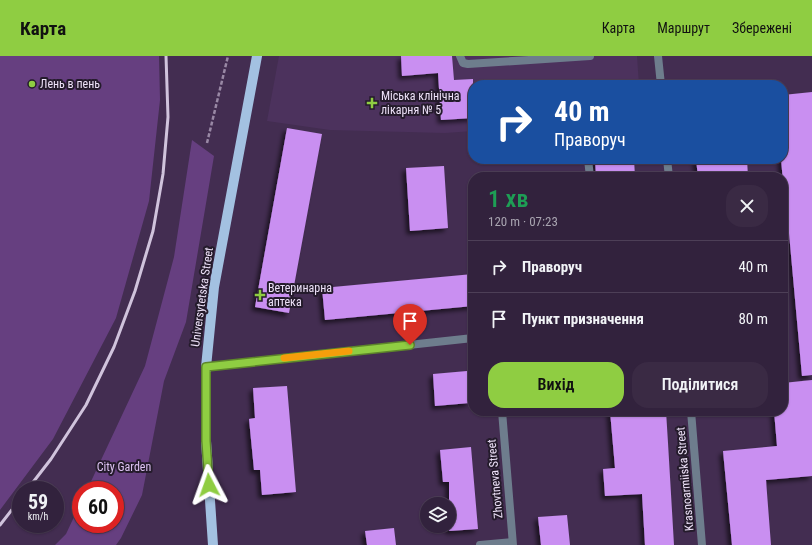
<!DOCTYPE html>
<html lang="uk">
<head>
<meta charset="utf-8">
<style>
  body { margin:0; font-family:"Roboto Condensed",sans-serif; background:#3a2a44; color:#f1f3f6; height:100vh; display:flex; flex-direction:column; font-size:15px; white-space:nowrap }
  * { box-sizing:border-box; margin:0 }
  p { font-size:13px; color:#a8a4b0 }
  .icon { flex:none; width:22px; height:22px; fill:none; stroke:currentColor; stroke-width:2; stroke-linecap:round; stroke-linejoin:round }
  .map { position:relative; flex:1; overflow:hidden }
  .drawer { position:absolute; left:468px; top:116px; width:320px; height:244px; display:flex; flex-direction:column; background:#32223d; border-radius:16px; box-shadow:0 1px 3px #0004,0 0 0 1px #4d3f57 }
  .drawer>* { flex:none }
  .banner { position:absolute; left:468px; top:24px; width:320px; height:84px; border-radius:16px; box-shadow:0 1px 3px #0004,0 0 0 1px #4d3f57; background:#1a4fa0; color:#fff; overflow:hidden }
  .controls { position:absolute; left:420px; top:441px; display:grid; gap:8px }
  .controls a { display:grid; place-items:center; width:36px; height:36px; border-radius:50%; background:#32223d; box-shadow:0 1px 3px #0004,0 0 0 1px #4d3f57; font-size:20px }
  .speed { position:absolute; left:12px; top:425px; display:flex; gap:8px; font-size:20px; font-weight:700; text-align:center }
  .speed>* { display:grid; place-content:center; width:52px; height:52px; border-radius:50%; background:#32223d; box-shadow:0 1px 3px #0004,0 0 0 1px #4d3f57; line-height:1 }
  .speed small { font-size:10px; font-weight:400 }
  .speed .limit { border:6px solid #d22; background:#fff; color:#111 }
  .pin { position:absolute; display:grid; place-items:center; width:34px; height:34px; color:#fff; margin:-41px -17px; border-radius:50% 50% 50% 0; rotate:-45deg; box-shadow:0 0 4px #0007 }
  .pin .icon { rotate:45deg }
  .me { position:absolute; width:44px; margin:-22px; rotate:356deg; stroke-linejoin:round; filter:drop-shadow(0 0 3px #0008) }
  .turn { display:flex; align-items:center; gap:14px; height:84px; padding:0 20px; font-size:18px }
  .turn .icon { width:52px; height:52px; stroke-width:2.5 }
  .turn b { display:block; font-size:28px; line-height:34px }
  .round { display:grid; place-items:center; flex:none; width:42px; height:42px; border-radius:16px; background:#3a2a44 }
  .head { display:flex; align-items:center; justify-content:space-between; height:68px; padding:0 20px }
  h1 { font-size:24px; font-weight:600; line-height:30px; color:#1e9e55 }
  .button { display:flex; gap:8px; margin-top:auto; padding:8px 20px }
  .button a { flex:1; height:46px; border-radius:16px; background:#8fcd42; color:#111; font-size:16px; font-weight:600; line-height:46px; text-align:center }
  .button a+a { background:#3a2a44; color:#f1f3f6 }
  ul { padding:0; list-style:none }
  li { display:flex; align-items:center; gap:12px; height:52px; padding:0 20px; border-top:1px solid #4d3f57 }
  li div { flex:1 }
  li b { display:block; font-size:15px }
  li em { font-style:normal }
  header { display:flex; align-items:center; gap:24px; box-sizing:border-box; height:56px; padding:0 20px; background:#8fcd42; color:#111 }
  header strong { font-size:19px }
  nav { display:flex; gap:22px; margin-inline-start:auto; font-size:14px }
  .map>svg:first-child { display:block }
  .built { fill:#4c325d }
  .green { fill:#663f80 }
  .building { fill:#c98ff1; filter:url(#shadow) }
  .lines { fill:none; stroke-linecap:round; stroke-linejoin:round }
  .path { stroke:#9988a5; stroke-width:2.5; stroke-dasharray:4 2; stroke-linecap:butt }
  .service { stroke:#6e7d8d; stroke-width:8 }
  .minor { stroke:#6e7d8d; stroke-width:8 }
  .primary { stroke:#a3c1e1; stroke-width:10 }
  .rail { stroke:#d0c3dc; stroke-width:3 }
  .route-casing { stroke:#5d852b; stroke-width:10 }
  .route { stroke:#8fcd42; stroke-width:7 }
  .slow { stroke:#f59e0b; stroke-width:7 }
  .poi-dot { fill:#8fcd42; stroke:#241b2b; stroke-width:1.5 }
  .labels { text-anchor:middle; stroke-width:4; stroke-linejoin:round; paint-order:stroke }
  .poi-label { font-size:12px; fill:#ede1f8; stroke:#241b2b; text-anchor:start }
  .street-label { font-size:12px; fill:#ede1f8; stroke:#241b2b }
  .park-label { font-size:12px; fill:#dec3f3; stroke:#241b2b }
</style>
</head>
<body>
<header>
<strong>Карта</strong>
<nav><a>Карта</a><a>Маршрут</a><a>Збережені</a></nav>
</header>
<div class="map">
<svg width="812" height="489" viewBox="0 0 812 489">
  <defs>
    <filter id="shadow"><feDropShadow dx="-3.5" dy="3.5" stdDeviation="2" flood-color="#0009"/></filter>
  </defs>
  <rect width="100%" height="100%" fill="#432d51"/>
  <path class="built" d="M279 0H637L639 29H473V75L445 77 330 74 267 65Z"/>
  <path class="green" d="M0 0H159L160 44 149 145 116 262 53 383 0 454Z
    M192 84 214 100 186 266 164 325 142 439 121 482 116 489H55L66 478 81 446V468H115V434H87L145 310 174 201Z"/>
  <path class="building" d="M401 0H452L454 24 473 23V62L441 64 438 17 402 20Z
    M812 36V319L802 320 789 177 784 178 783 165V148H785L781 103H783V39Z
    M287 72 322 78 289 257 255 251Z
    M595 103H634L635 121H596Z
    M696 103H747L748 121H698Z
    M444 110 448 172 410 175 406 112Z
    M473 218V250L325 264 322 232Z
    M467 315 470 347 435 350 433 318Z
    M812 324V420L766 424 771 489H732L723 395 777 390 774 355H783V327Z
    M287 330 296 436 262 439 260 414H254L249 363 255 362 253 332Z
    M610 355H666L668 387 674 489H645L642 438 605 440 603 413 615 412Z
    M471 391 478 473 449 475V426H443L440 394Z
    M567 459 570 489H541L538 461Z
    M394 472 396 489H367L365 475Z"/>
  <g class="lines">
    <path class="path" d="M207 87 228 0"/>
    <path class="service" d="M460 0 463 7 468 8 590 0
      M588 103 590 121
      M480 489 512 486"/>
    <path class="minor" d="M658 0 661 29
      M667 103 669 121
      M206 311 473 282
      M502 355 513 489
      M691 355 702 489"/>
    <path class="primary" d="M213 489 206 385V311L214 231 257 0"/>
    <path class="rail" d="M27 434 51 403 86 349 114 291 135 235 153 175 163 118 168 61 166 0
      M0 469 21 442"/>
  </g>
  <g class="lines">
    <defs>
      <path id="route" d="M209 429 206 385V311L410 289"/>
    </defs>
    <use href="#route" class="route-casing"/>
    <use href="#route" class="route"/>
    <path class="slow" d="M284 302 349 295"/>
  </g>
  <g class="poi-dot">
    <circle cx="32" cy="28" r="4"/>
    <path d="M370 41h4v4h4v4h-4v4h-4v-4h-4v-4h4z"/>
    <path d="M258 233h4v4h4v4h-4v4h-4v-4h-4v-4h4z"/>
  </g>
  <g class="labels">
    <g class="poi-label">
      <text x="40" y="32">Лень в пень</text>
      <text x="381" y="44">Міська клінічна<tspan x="381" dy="14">лікарня № 5</tspan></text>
      <text x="268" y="236">Ветеринарна<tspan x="268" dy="14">аптека</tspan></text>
    </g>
    <g class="street-label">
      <text transform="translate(202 241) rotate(-82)" y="4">Universytetska Street</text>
      <text transform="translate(495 423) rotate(-95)" y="4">Zhovtneva Street</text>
      <text transform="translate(685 423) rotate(-95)" y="4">Krasnoarmiiska Street</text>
    </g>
    <g class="park-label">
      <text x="124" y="415">City Garden</text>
    </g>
  </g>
</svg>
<div class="controls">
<a><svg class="icon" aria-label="layers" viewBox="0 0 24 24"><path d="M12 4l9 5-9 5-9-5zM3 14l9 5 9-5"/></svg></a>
</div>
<div class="speed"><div>59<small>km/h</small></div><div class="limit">60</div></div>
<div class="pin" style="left:410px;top:289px;background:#d93025"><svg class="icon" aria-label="arrive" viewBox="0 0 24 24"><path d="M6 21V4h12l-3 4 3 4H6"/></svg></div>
<svg class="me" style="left:209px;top:429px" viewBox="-20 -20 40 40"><path d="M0-17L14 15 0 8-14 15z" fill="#8fcd42" stroke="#fff" stroke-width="4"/></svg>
<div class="banner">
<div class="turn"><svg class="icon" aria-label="right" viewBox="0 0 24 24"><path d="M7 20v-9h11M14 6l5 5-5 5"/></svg><div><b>40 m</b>Праворуч</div></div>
</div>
<section class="drawer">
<div class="head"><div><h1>1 хв</h1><p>120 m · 07:23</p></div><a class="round"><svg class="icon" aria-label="close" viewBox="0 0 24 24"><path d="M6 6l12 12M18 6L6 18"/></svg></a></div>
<ul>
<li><svg class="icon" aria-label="right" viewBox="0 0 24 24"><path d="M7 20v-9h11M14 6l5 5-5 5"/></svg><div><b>Праворуч</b></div><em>40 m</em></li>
<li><svg class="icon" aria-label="arrive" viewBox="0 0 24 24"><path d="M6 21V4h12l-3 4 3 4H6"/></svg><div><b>Пункт призначення</b></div><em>80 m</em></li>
</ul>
<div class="button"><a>Вихід</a><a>Поділитися</a></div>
</section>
</div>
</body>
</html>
